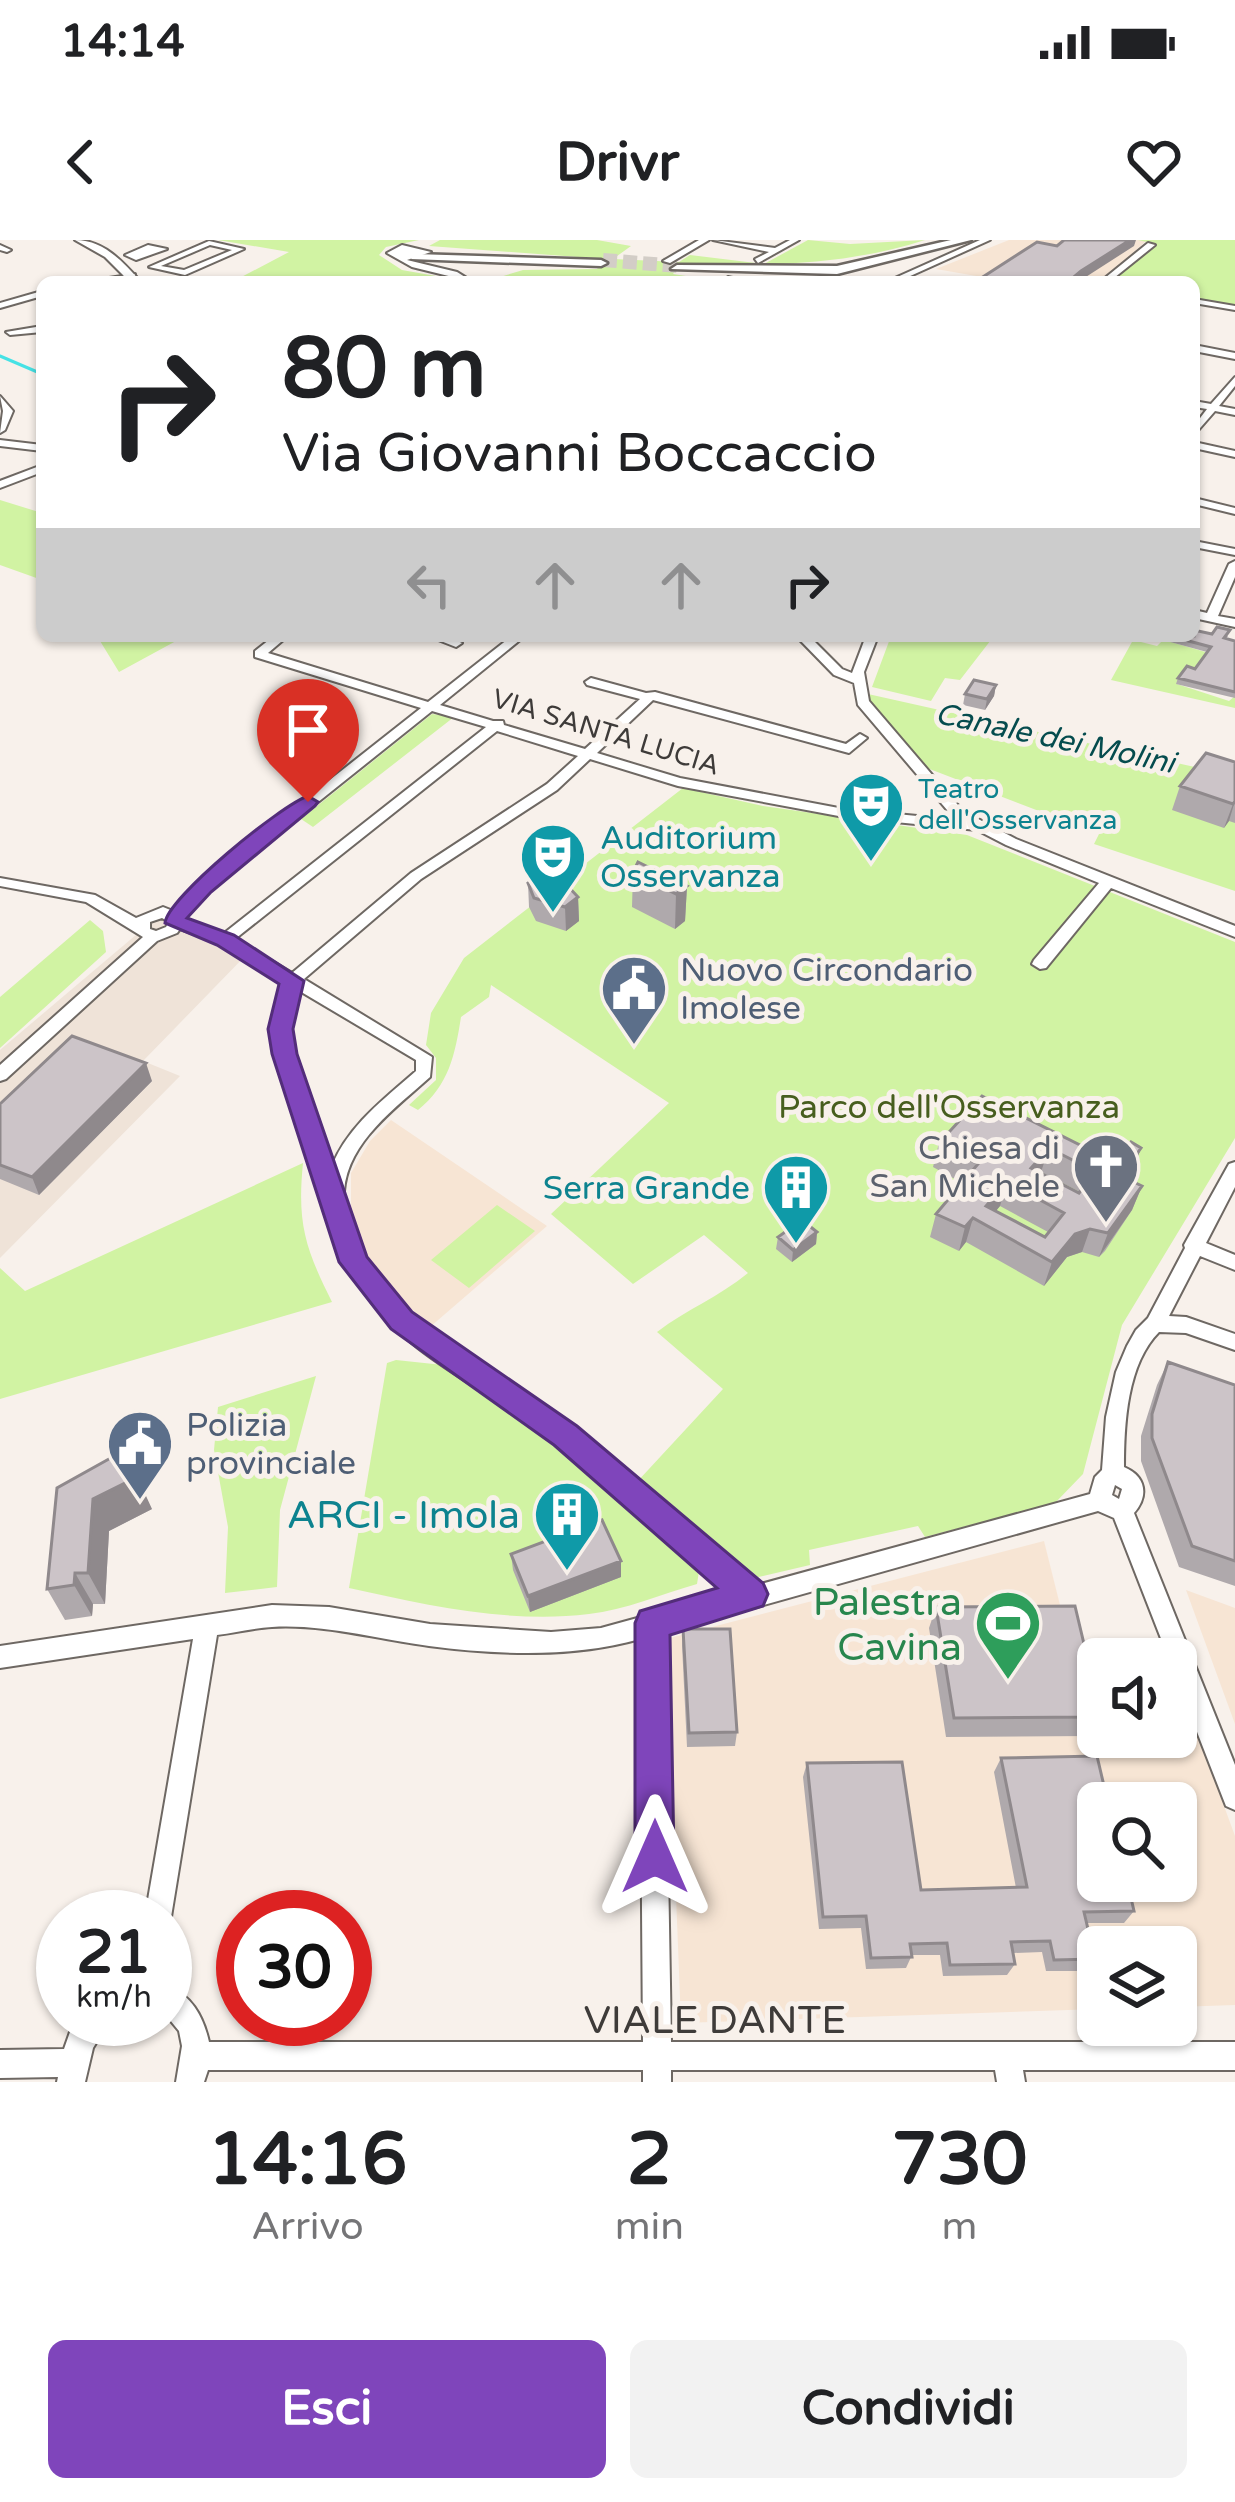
<!DOCTYPE html>
<html lang="it">
<head>
<meta charset="utf-8">
<style>
  body { margin:0; font-family:"Varela Round",sans-serif; background:#f2f2f2; color:#202124; height:100vh; display:flex; flex-direction:column; font-size:45px; white-space:nowrap }
  * { box-sizing:border-box; margin:0 }
  p { font-size:39px; color:#757577 }
  .icon { flex:none; width:66px; height:66px; fill:none; stroke:currentColor; stroke-width:2; stroke-linecap:round; stroke-linejoin:round }
  .map { position:relative; height:1842px; overflow:hidden }
  .drawer { display:flex; flex-direction:column; background:#fff; flex:1 }
  .drawer>* { flex:none }
  .guide { position:absolute; left:36px; top:36px; width:1164px; height:366px; border-radius:18px; box-shadow:0 3px 9px #0004; background:#fff; color:#202124; overflow:hidden }
  .tools { position:absolute; left:1077px; top:1398px; display:grid; gap:24px }
  .tools a { display:grid; place-items:center; width:120px; height:120px; border-radius:18px; background:#fff; box-shadow:0 3px 9px #0004; font-size:60px }
  .speed { position:absolute; left:36px; top:1650px; display:flex; gap:24px; font-size:60px; font-weight:700; text-align:center }
  .speed>* { display:grid; place-content:center; width:156px; height:156px; border-radius:50%; background:#fff; box-shadow:0 3px 9px #0004; line-height:1 }
  .speed small { font-size:30px; font-weight:400 }
  .speed .limit { border:18px solid #d22; background:#fff; color:#111 }
  .pin { position:absolute; display:grid; place-items:center; width:102px; height:102px; color:#fff; margin:-123px -51px; border-radius:50% 50% 50% 0; rotate:-45deg; box-shadow:0 0 12px #0007 }
  .pin .icon { rotate:45deg }
  .me { position:absolute; width:132px; margin:-66px; rotate:0deg; stroke-linejoin:round; filter:drop-shadow(0 0 9px #0008) }
  .turn { display:flex; align-items:center; gap:42px; height:252px; padding:0 48px; font-size:54px }
  .turn .icon { width:156px; height:156px; stroke-width:2.5 }
  .turn b { display:block; font-size:84px; line-height:102px }
  .lanes { display:flex; align-items:center; height:114px; padding:0 48px; background:#0003; justify-content:center; gap:60px; direction:ltr }
  .lanes .off { opacity:.35 }
  .eta { display:flex; justify-content:space-evenly; align-items:center; height:204px; text-align:center }
  .eta b { font-size:72px; font-weight:800; line-height:84px }
  .action { display:flex; gap:24px; margin-top:auto; padding:24px 48px }
  .action a { flex:1; height:138px; border-radius:18px; background:#7f45bb; color:#fff; font-size:48px; font-weight:800; line-height:138px; text-align:center }
  .action a+a { background:#f2f2f2; color:#202124 }
  .status { display:flex; justify-content:space-between; align-items:center; height:84px; padding:0 60px; background:#fff; direction:ltr }
  .status svg { height:33px; fill:currentColor }
  header { display:flex; justify-content:space-between; align-items:center; height:156px; padding:0 48px; background:#fff; font-size:54px; font-weight:800 }
  .map>svg:first-child { display:block }
  .built { fill:#efe3d8 }
  .education { fill:#f7e5d4; fill-rule:evenodd }
  .green { fill:#d1f3a3 }
  .lines { fill:none; stroke-linecap:round; stroke-linejoin:round }
  .stream { stroke:#46e2e5; stroke-width:3 }
  .highway-tunnel { stroke:#d3cdc7; stroke-width:14; stroke-dasharray:14 6; stroke-linecap:butt }
  .minor-casing { stroke:#6e6863; stroke-width:4 }
  .major-casing { stroke:#6e6863; stroke-width:4 }
  .highway-casing { stroke:#6e6863; stroke-width:5 }
  .minor { fill:#fff; fill-rule:evenodd }
  .major { fill:#fff; fill-rule:evenodd }
  .highway { fill:#fff; fill-rule:evenodd }
  .wall { fill:#afa9ac; fill-rule:evenodd }
  .shaded-wall { fill:#8f898c }
  .building { fill:#ccc4c8; stroke:#8f898c; stroke-width:3; fill-rule:evenodd }
  .route { fill:#7f45bb; stroke:#532d7a; stroke-width:3 }
  .labels { text-anchor:middle; stroke-width:10; stroke-linejoin:round; paint-order:stroke }
  .far-street-label { font-size:27px; fill:#3e3b39; stroke:#f8f1eb }
  .far-culture-label { font-size:27px; fill:#0d838f; stroke:#f8f1eb; text-anchor:start }
  .far-water-label { font-size:30px; font-style:italic; fill:#054c4e; stroke:#f8f1eb }
  .culture-label { font-size:33px; fill:#0d838f; stroke:#f8f1eb; text-anchor:start }
  .service-label { font-size:33px; fill:#4e5e75; stroke:#f8f1eb; text-anchor:start }
  .park-label { font-size:33px; fill:#475e1e; stroke:#f8f1eb }
  .worship-label { font-size:33px; fill:#5b616d; stroke:#f8f1eb; text-anchor:end }
  .near-culture-label { font-size:39px; fill:#0d838f; stroke:#f8f1eb; text-anchor:end }
  .near-leisure-label { font-size:39px; fill:#27864d; stroke:#f8f1eb; text-anchor:end }
  .near-street-label { font-size:39px; fill:#3e3b39; stroke:#f8f1eb }
</style>
</head>
<body>
<div class="status"><b>14:14</b><svg viewBox="0 0 49 12"><path d="M0 12V9h3v3zM5 12V6h3v6zM10 12V3h3v9zM15 12V0h3v12zM26 1h20v11H26zM47 4h2v5h-2z"/></svg></div>
<header><svg class="icon" aria-label="back" viewBox="0 0 24 24"><path d="M15 5l-7 7 7 7"/></svg>Drivr<svg class="icon" aria-label="heart" viewBox="0 0 24 24"><path d="M12 20l-8-8c-3-5 5-10 8-4 3-6 11-1 8 4z"/></svg></header>
<div class="map">
<svg width="1235" height="1842" viewBox="0 0 1235 1842">
  <rect width="100%" height="100%" fill="#f8f1eb"/>
  <path class="built" d="M169 667 248 713 143 821 180 836 0 1018V810Z"/>
  <path class="education" d="M1009 0H1138L1146 1 1101 42H977L982 37 936 29Z
    M391 880 547 986 430 1087 366 1027 351 997V933L370 901Z
    M1044 1301 1093 1497 1198 1495 1235 1596V1765L1176 1767V1707H1098V1769L681 1783 666 1399ZM1098 1563H1176V1641H1098Z
    M1186 1350 1235 1368V1484Z"/>
  <path class="green" d="M218 0H419L386 7 379 15 402 30 464 41 232 42 289 12Z
    M440 0H597L631 6 613 19 679 22 690 15 764 24 808 0 850 4 925 0C847 25 767 27 681 23L673 34 692 37 683 42H484L523 30 597 29 605 19 429 6Z
    M1138 0H1235V69L1194 61V42H1100L1151 3Z
    M0 260 42 273V340L0 325Z
    M97 396H168L176 401 119 432Z
    M891 396H994L960 440 945 438 931 461 872 447Z
    M1149 396H1166L1164 400 1209 413 1193 434 1177 444 1229 461 1235 456V468L1111 440 1133 400 1157 406 1162 401Z
    M859 452 1235 536V651L1094 604 1099 594 901 518 861 463Z
    M432 474 454 477 313 587 301 579Z
    M683 548 763 566 967 595 1235 702V898L1122 1085 1083 1234 1055 1263 925 1297 918 1286 809 1310 810 1325 754 1338 742 1335 636 1243 723 1149 657 1092C687 1069 719 1057 748 1033L704 995 633 1044 551 974 669 863 491 745 489 757 461 777C455 815 449 845 418 870L409 865 436 840V818L426 805 431 773 464 718Z
    M90 680 103 691 106 712 0 808V757Z
    M303 923C297 983 305 1008 332 1062L0 1159V1028L25 1051Z
    M497 965 535 991 469 1048 431 1020Z
    M396 1120 443 1125 559 1208 700 1325 697 1344C662 1354 625 1370 589 1374 510 1384 426 1365 349 1348L387 1123Z
    M316 1136 280 1270 277 1347 225 1353 228 1287 214 1210 218 1167Z"/>
  <g class="lines">
    <path class="stream" d="M0 116 42 134"/>
    <path class="highway-tunnel" d="M603 20 679 26"/>
    <defs>
      <path id="minor" d="M699 0H709L670 23 663 21Z
        M713 0 775 8 790 0H799L758 23 755 19 769 12Z
        M980 0H990L897 42H886Z
        M209 1 244 9 185 35 149 27ZM210 5 232 10 184 30 161 26Z
        M1148 3 1155 5 1109 42H1100Z
        M0 5 11 10 7 12 0 10Z
        M148 5 167 9 136 20 125 15Z
        M402 5 431 12 407 20 457 32 473 42 412 27 387 13Z
        M135 34 132 38 92 42 96 40Z
        M728 37 751 42 725 41Z
        M42 51V56L0 68V63Z
        M1194 59 1235 66V70L1194 63Z
        M42 86V92L10 95 6 92Z
        M1194 105 1235 113V119L1194 111Z
        M1235 137V146L1219 166 1235 169V175L1215 171 1194 195V186L1207 169 1194 167V161L1211 164Z
        M0 156 13 171 5 190 0 193 3 171Z
        M0 200 42 205V211L0 206Z
        M1194 202 1235 211V217L1194 208Z
        M42 225V232L0 248V241Z
        M1194 258 1235 268V274L1194 264Z
        M1194 301 1235 309V315L1194 307Z
        M1235 321V337L1218 376 1235 379V387L1194 378V370L1207 373 1229 324Z
        M274 396H288L268 413 428 462 512 396H525L440 465 493 481H503L504 485 585 509 640 459 587 445 585 442 591 438 646 453 655 452 846 504 860 494 867 498 849 513 653 460 597 513 680 538 844 569 959 580 953 577 858 465 854 443 834 435 796 396H809L842 429 852 433 866 396H878L864 432 869 461 963 571 1016 599 1235 686V697L1111 648 1046 728 1040 729 1032 724 1034 720 1099 643 1006 605 977 590 844 577 678 546 590 519 557 550 421 639 304 739 432 817 430 837C396 868 348 901 344 951 336 1045 456 1112 523 1155 548 1171 573 1189 597 1208 653 1250 706 1296 757 1345L1090 1254 1095 1237 1102 1230 1106 1177 1116 1132 1127 1106 1136 1090 1148 1078 1185 1008 1184 1005 1229 924 1235 922V947L1206 1003 1235 1015V1030L1200 1016 1169 1076 1186 1077 1235 1094V1110L1186 1093 1159 1092C1127 1124 1124 1184 1124 1227 1146 1236 1149 1256 1134 1273L1235 1525V1570L1226 1566 1176 1438V1419H1169L1114 1278 1098 1271 664 1393 671 1802H1235V1830H1023L1025 1842H997L995 1830H671V1842H643V1830H208L204 1842H176L182 1806 179 1791 165 1774V1744C191 1755 203 1775 209 1802H643L640 1399C572 1418 499 1415 429 1406 376 1399 325 1384 272 1387 254 1388 235 1393 217 1395L171 1677 165 1687V1677H145L193 1399 0 1428V1406L272 1365 329 1367 430 1384 551 1392 601 1388 732 1352C671 1292 606 1237 536 1187 478 1145 405 1113 364 1052 331 1006 322 953 305 900 296 872 270 812 273 786 274 771 280 756 284 742L220 703 180 689 177 693 157 701 6 839 0 841V825L143 697 86 662 0 646V638L95 655 136 678 163 667 173 671 198 644 421 468 255 417V411ZM432 471 486 487 223 694 184 680 183 678 208 650ZM497 491 578 516 547 544 411 633 292 733 235 699ZM162 678 169 682 166 687 156 691 150 689V682ZM298 750 416 820V831C384 859 348 886 332 926L293 814 288 789ZM1115 1245 1122 1249 1119 1259 1112 1255Z
        M428 396H446L462 403 456 407Z
        M80 1779H111L93 1808 85 1842H57L58 1837 0 1838V1810L64 1809 70 1792Z"/>
      <path id="major" d="M75 0C104 0 123 22 141 42H130L105 17Z"/>
      <path id="highway" d="M951 0H971L837 34 671 29 677 25 837 26Z
        M415 14 601 20 607 23 601 26 411 19Z"/>
    </defs>
    <use href="#minor" class="minor-casing"/>
    <use href="#major" class="major-casing"/>
    <use href="#highway" class="highway-casing"/>
    <use href="#minor" class="minor"/>
    <use href="#major" class="major"/>
    <use href="#highway" class="highway"/>
  </g>
  <path class="wall" d="M1212 394 1228 396 1226 399 1235 401V458L1176 444 1178 438 1195 429 1207 412 1163 400 1164 396Z
    M996 445 994 456 985 470 963 465 965 454Z
    M1235 522V583L1229 581 1224 588 1172 570 1180 546Z
    M633 632 687 646 685 681 675 689 632 667Z
    M528 643 578 657 579 681 566 691 536 681 529 667Z
    M152 841 39 955 0 939V864Z
    M982 856 1114 922 1141 908 1132 932 1127 939 1142 946 1132 970 1105 1011 1099 1017 1082 1012 1067 1017 1044 1046 966 1002 959 1011 930 997 936 974 962 943 933 927 939 903ZM1041 932 1080 952 1079 953 1040 933ZM1000 966 1048 992 1045 997 996 971Z
    M817 992 816 1004 792 1022 776 1009 778 997Z
    M1168 1122 1235 1145V1346L1179 1327 1141 1221V1196L1157 1145Z
    M57 1248 152 1269 109 1291 105 1364H93L92 1376 65 1380 47 1349Z
    M511 1314 621 1321V1337L530 1372 513 1330Z
    M936 1367 1098 1463V1482L1090 1496 946 1497 929 1388Z
    M683 1389 737 1492 735 1506 687 1507 682 1405Z
    M1001 1518 1134 1671 1124 1683H1087L1095 1719 1085 1731H1046L1042 1712 1013 1713 1015 1724 1007 1735 943 1736 940 1715H912L906 1728 866 1729 861 1688 819 1689 803 1537 807 1523 921 1650 1016 1648 994 1532Z"/>
  <path class="shaded-wall" d="M1130 0H1136L1134 6 1078 42H1068L1081 31Z
    M996 445 994 456 985 470 987 459Z
    M1235 561 1229 581 1224 588 1233 564Z
    M687 646 685 681 675 689 676 654Z
    M578 657 579 681 566 691 565 667Z
    M146 823 152 841 39 955 32 937Z
    M1049 908 1041 932 1024 952 1031 928Z
    M1141 908 1132 932 1112 959 1121 936Z
    M1007 942 1000 966 984 985 986 966Z
    M1142 946 1132 970 1099 1017 1108 993Z
    M973 978 966 1002 959 1011 965 987Z
    M1090 989 1082 1012 1067 1017 1044 1046 1052 1022 1075 994Z
    M817 992 816 1004 792 1022 793 1010Z
    M125 1210 152 1269 109 1291 105 1364 88 1333 93 1259Z
    M621 1321V1337L530 1372 528 1356Z
    M75 1333 93 1364 92 1376 74 1345Z"/>
  <path class="building" d="M1064 0H1130L1081 31 1068 42H975L1037 2 1057 6Z
    M1217 387 1230 390 1224 398 1235 401V452L1178 438 1187 426 1195 429 1211 407 1170 396H1194V390L1212 394Z
    M974 440 996 445 987 459 965 454Z
    M1206 513 1235 522V561L1233 564 1180 546Z
    M638 622 687 646 676 654 633 632Z
    M538 636 564 642 578 657 565 667 534 658 528 643Z
    M72 796 146 823 32 937 0 925V864Z
    M982 856 1114 922 1131 902 1141 908 1121 936 1142 946 1108 993 1090 989 1075 994 1052 1022 973 978 965 987 936 974 978 924 939 903ZM1049 908 1096 932 1079 953 1031 928ZM1007 942 1064 973 1045 997 986 966Z
    M802 980 817 992 793 1010 778 997Z
    M1168 1122 1235 1145V1321L1192 1306 1152 1198V1174Z
    M125 1210 137 1237 93 1259 88 1333H75L74 1345 47 1349 57 1248Z
    M602 1280 621 1321 528 1356 511 1314Z
    M1075 1366 1098 1463V1477L954 1478 936 1367Z
    M683 1389H730L737 1492 689 1493Z
    M1097 1516 1108 1563H1098V1641H1127L1134 1671 1084 1672 1095 1719 1054 1720 1050 1701 1011 1702 1015 1724 950 1725 947 1703 910 1704 912 1717 871 1718 866 1676 823 1677 807 1523 902 1522 921 1650 1027 1647 1001 1518Z"/>
  <path class="route" d="M308 556 318 562 315 566 211 652 187 678 234 695 304 741 293 789 297 814 367 1017 412 1072 577 1186 763 1343 768 1354 763 1366 670 1395 674 1617 669 1631 655 1637 641 1631 635 1617V1383L640 1371 717 1348 554 1205 391 1089 339 1022 272 814 268 789 279 744 217 705 165 683C167 658 281 565 308 556Z"/>
  <defs>
    <symbol id="theatre-pin" viewBox="-11 -11 22 30"><path d="M0 17L-7.5 6A9.5 9.5 0 1 1 7.5 6Z" fill="#0f9aa8" stroke="#f8f1eb"/><path d="M-5-5.5Q0-4 5-5.5V0Q5 5 0 6Q-5 5-5 0ZM-3.3-2.5H-1v1.5H-3.3ZM1-2.5H3.3v1.5H1ZM-2.8 1Q0 5.5 2.8 1Z" fill="#fff"/></symbol>
    <symbol id="civic-pin" viewBox="-11 -11 22 30"><path d="M0 17L-7.5 6A9.5 9.5 0 1 1 7.5 6Z" fill="#5c6f8a" stroke="#f8f1eb"/><path d="M-.6-6.5H3V-4.5H.6V-3L4-1V1h2V6H-6V1h2V-1L-.6-3ZM-1.2 2.5V6h2.4V2.5Z" fill="#fff"/></symbol>
    <symbol id="church-pin" viewBox="-11 -11 22 30"><path d="M0 17L-7.5 6A9.5 9.5 0 1 1 7.5 6Z" fill="#6b7280" stroke="#f8f1eb"/><path d="M-1.2-6h2.4v3.5h3.3v2.4h-3.3V6h-2.4V-.1h-3.3v-2.4h3.3Z" fill="#fff"/></symbol>
    <symbol id="building-pin" viewBox="-11 -11 22 30"><path d="M0 17L-7.5 6A9.5 9.5 0 1 1 7.5 6Z" fill="#0f9aa8" stroke="#f8f1eb"/><path d="M-4-6H4V6H1V3H-1V6H-4ZM-2.5-4.3h1.7v1.8h-1.7ZM.8-4.3h1.7v1.8H.8ZM-2.5-1h1.7V.8h-1.7ZM.8-1h1.7V.8H.8Z" fill="#fff"/></symbol>
    <symbol id="stadium-pin" viewBox="-11 -11 22 30"><path d="M0 17L-7.5 6A9.5 9.5 0 1 1 7.5 6Z" fill="#2e9e5b" stroke="#f8f1eb"/><path d="M0-5a6.5 5 0 1 0 0 10a6.5 5 0 1 0 0-10ZM-3.5-1.8h7v3.6h-7Z" fill="#fff"/></symbol>
  </defs>
  <g fill-rule="evenodd">
    <use href="#theatre-pin" x="833" y="527" width="76" height="104"/>
    <use href="#theatre-pin" x="515" y="578" width="76" height="104"/>
    <use href="#civic-pin" x="596" y="710" width="76" height="104"/>
    <use href="#church-pin" x="1068" y="888" width="76" height="104"/>
    <use href="#building-pin" x="758" y="909" width="76" height="104"/>
    <use href="#civic-pin" x="102" y="1165" width="76" height="104"/>
    <use href="#building-pin" x="529" y="1236" width="76" height="104"/>
    <use href="#stadium-pin" x="970" y="1345" width="76" height="104"/>
  </g>
  <g class="labels">
    <g class="far-street-label">
      <text transform="translate(606 492) rotate(17)" y="9">VIA SANTA LUCIA</text>
    </g>
    <g class="far-culture-label">
      <text x="918" y="558">Teatro<tspan x="918" dy="31">dell'Osservanza</tspan></text>
    </g>
    <g class="far-water-label">
      <text transform="translate(1055 498) rotate(12)" y="10">Canale dei Molini</text>
    </g>
    <g class="culture-label">
      <text x="600" y="609">Auditorium<tspan x="600" dy="38">Osservanza</tspan></text>
      <text x="750" y="959" text-anchor="end">Serra Grande</text>
    </g>
    <g class="service-label">
      <text x="680" y="741">Nuovo Circondario<tspan x="680" dy="38">Imolese</tspan></text>
      <text x="186" y="1196">Polizia<tspan x="186" dy="38">provinciale</tspan></text>
    </g>
    <g class="park-label">
      <text x="949" y="878">Parco dell'Osservanza</text>
    </g>
    <g class="worship-label">
      <text x="1060" y="919">Chiesa di<tspan x="1060" dy="38">San Michele</tspan></text>
    </g>
    <g class="near-culture-label">
      <text x="520" y="1288">ARCI - Imola</text>
    </g>
    <g class="near-leisure-label">
      <text x="962" y="1375">Palestra<tspan x="962" dy="45">Cavina</tspan></text>
    </g>
    <g class="near-street-label">
      <text x="715" y="1793">VIALE DANTE</text>
    </g>
  </g>
</svg>
<div class="tools">
<a><svg class="icon" aria-label="sound" viewBox="0 0 24 24"><path d="M4 9h4l5-4v14l-5-4H4zM17 9q2 3 0 6"/></svg></a>
<a><svg class="icon" aria-label="search" viewBox="0 0 24 24"><circle cx="10" cy="10" r="6"/><path d="M15 15l6 6"/></svg></a>
<a><svg class="icon" aria-label="layers" viewBox="0 0 24 24"><path d="M12 4l9 5-9 5-9-5zM3 14l9 5 9-5"/></svg></a>
</div>
<div class="speed"><div>21<small>km/h</small></div><div class="limit">30</div></div>
<div class="pin" style="left:308px;top:562px;background:#d93025"><svg class="icon" aria-label="arrive" viewBox="0 0 24 24"><path d="M6 21V4h12l-3 4 3 4H6"/></svg></div>
<svg class="me" style="left:655px;top:1617px" viewBox="-20 -20 40 40"><path d="M0-17L14 15 0 8-14 15z" fill="#7f45bb" stroke="#fff" stroke-width="4"/></svg>
<div class="guide">
<div class="turn"><svg class="icon" aria-label="right" viewBox="0 0 24 24"><path d="M7 20v-9h11M14 6l5 5-5 5"/></svg><div><b>80 m</b>Via Giovanni Boccaccio</div></div>
<div class="lanes"><svg class="icon off" aria-label="left" viewBox="0 0 24 24"><path d="M17 20v-9H6M10 6l-5 5 5 5"/></svg><svg class="icon off" aria-label="ahead" viewBox="0 0 24 24"><path d="M12 20V5M6 11l6-6 6 6"/></svg><svg class="icon off" aria-label="ahead" viewBox="0 0 24 24"><path d="M12 20V5M6 11l6-6 6 6"/></svg><svg class="icon" aria-label="right" viewBox="0 0 24 24"><path d="M7 20v-9h11M14 6l5 5-5 5"/></svg></div>
</div>
</div>
<section class="drawer">
<div class="eta">
<div><b>14:16</b><p>Arrivo</p></div>
<div><b>2</b><p>min</p></div>
<div><b>730</b><p>m</p></div>
</div>
<div class="action"><a>Esci</a><a>Condividi</a></div>
</section>
</body>
</html>
